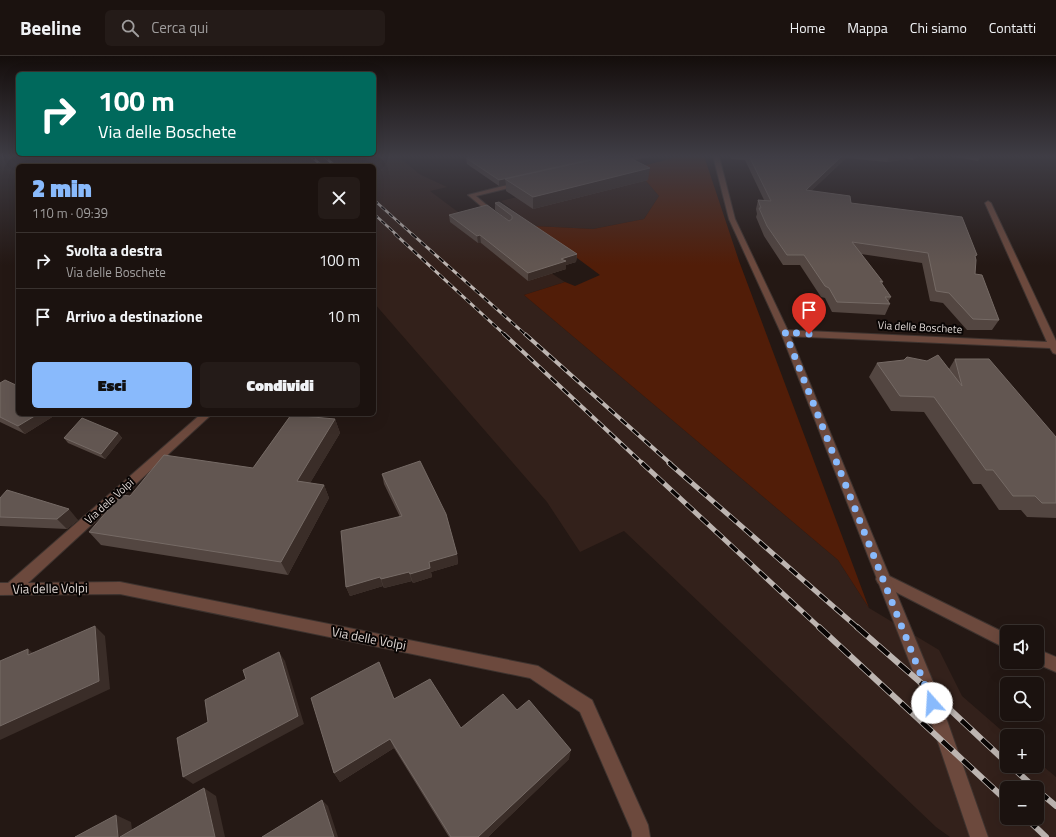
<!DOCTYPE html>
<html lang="it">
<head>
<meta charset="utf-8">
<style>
  body { margin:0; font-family:"Titillium Web",sans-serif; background:#241b18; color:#f1f3f6; height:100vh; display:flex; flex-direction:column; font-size:15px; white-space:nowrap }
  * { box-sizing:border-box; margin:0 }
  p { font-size:13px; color:#a09e9e }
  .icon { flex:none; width:22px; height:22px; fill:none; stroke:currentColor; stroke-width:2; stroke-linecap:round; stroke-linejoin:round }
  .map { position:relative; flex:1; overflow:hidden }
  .panel { position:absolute; left:16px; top:108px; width:360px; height:252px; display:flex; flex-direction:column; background:#1b120f; border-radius:6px; box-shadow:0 4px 16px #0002,0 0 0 1px #39322f }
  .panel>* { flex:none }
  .top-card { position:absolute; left:16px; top:16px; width:360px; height:84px; border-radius:6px; box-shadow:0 4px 16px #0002,0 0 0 1px #39322f; background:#00695c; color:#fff; overflow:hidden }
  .fabs { position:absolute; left:1000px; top:569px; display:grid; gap:8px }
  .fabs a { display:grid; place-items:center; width:44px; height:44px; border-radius:6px; background:#1b120f; box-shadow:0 4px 16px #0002,0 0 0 1px #39322f; font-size:20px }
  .pin { position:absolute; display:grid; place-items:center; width:34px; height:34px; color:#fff; margin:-41px -17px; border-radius:50% 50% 50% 0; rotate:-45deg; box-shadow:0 0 4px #0007 }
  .pin .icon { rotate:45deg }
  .me { position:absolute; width:44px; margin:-22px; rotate:341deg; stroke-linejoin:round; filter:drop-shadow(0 0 3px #0008) }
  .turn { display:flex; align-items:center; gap:14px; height:84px; padding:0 16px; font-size:18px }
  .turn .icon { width:52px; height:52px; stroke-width:2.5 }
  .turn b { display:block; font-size:28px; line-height:34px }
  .round { display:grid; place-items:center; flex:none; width:42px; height:42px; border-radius:6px; background:#241b18 }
  .summary { display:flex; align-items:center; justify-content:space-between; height:68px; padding:0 16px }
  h1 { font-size:24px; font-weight:800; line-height:30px; color:#89bafc }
  .action { display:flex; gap:8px; margin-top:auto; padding:8px 16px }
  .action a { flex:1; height:46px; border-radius:6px; background:#89bafc; color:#111; font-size:16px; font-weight:800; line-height:46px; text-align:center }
  .action a+a { background:#241b18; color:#f1f3f6 }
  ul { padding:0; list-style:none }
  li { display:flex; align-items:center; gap:12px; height:56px; padding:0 16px; border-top:1px solid #39322f }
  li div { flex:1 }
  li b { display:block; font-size:15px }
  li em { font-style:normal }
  header { display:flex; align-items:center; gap:24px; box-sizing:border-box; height:56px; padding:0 20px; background:#1b120f; border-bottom:1px solid #39322f }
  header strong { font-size:19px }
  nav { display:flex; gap:22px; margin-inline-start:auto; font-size:14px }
  .search { width:280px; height:36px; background:#241b18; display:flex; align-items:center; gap:10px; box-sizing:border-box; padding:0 14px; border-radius:6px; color:#a09e9e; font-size:15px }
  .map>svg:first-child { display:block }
  .built { fill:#33211b; fill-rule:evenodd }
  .green { fill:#511d08 }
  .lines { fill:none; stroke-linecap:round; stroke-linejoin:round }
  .minor-casing { stroke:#3e332f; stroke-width:2 }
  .tertiary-casing { stroke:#3e332f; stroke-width:2 }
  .minor { fill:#6c493d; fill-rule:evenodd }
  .tertiary { fill:#6c493d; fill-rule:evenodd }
  .rail-far4-casing { stroke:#bdb5b1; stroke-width:2.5 }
  .rail-far3-casing { stroke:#bdb5b1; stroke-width:3 }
  .rail-far2-casing { stroke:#bdb5b1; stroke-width:4 }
  .rail-far1-casing { stroke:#bdb5b1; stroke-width:5 }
  .rail-casing { stroke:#bdb5b1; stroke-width:6 }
  .rail-far4 { stroke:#090504; stroke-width:1.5; stroke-dasharray:5; stroke-linecap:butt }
  .rail-far3 { stroke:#090504; stroke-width:2; stroke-dasharray:6; stroke-linecap:butt }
  .rail-far2 { stroke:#090504; stroke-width:2.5; stroke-dasharray:8; stroke-linecap:butt }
  .rail-far1 { stroke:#090504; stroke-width:3.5; stroke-dasharray:10; stroke-linecap:butt }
  .rail { stroke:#090504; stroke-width:4.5; stroke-dasharray:14; stroke-linecap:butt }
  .wall { fill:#534641 }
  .shaded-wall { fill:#3a2d28 }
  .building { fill:#625651; stroke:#756a65 }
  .route { stroke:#89bafc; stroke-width:7; stroke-dasharray:0 12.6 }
  .labels { text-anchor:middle; stroke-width:4; stroke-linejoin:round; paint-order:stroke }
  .street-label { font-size:11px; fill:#dfd7d4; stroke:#090504 }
  .near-street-label { font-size:13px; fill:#dfd7d4; stroke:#090504 }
</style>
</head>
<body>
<header>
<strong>Beeline</strong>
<div class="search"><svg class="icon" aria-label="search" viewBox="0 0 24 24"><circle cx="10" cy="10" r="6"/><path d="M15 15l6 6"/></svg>Cerca qui</div>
<nav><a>Home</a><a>Mappa</a><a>Chi siamo</a><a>Contatti</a></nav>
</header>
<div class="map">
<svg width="1056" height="781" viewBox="0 0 1056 781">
  <rect width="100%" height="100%" fill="#241814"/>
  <path class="built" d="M245 100H398L419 118 447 131 430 135 466 162 565 226 524 239 838 504 869 552 939 594 962 640 1008 680H1007V710H1037V705L1056 721V781H950L936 771 624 475 580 496 547 446 374 247V110H254ZM1007 732H1037V762H1007Z
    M635 112 659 140 644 163 593 173 534 170 501 145Z"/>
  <path class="green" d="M681 100H704L739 205 869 552 838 504 524 239 565 226 575 230 600 219 534 170 593 173 644 163 659 140 635 112Z"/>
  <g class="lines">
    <defs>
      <path id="minor" d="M639 100H649L618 108 615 106Z
        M519 126 522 128 521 129 476 140 497 158V160H493L468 139Z
        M988 145 991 147 1056 285V298L1053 297 1050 292 785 280 781 277 785 274 1047 286 985 147Z
        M201 358H212L28 527 120 526 538 610 592 644 648 769 650 781H632V776L580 656 530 622 120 538 0 539V527H8Z
        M883 517 1007 578V593L878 527 876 523 878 519Z
        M1037 593 1056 601V616L1033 606H1037Z"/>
      <path id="tertiary" d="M713 100H719L735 163 789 277 936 633 988 781H970L920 633 781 277 729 163Z"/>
    </defs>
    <use href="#minor" class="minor-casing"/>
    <use href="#tertiary" class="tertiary-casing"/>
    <use href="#minor" class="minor"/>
    <use href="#tertiary" class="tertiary"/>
    <defs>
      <path id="rail-far4" d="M311 100 322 110
        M324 100 335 110
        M374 144 413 179
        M374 158 397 179"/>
      <path id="rail-far3" d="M395 178 505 279
        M412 178 526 279"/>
      <path id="rail-far2" d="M504 278 643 408
        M525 278 671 408"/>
      <path id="rail-far1" d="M642 407 820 572
        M669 407 858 572"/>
      <path id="rail" d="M819 571 1007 745
        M857 571 928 633 1007 707
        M1011 710 1035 732
        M1037 734 1056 750
        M1026 762 1046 781"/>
    </defs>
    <use href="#rail-far4" class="rail-far4-casing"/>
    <use href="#rail-far3" class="rail-far3-casing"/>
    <use href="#rail-far2" class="rail-far2-casing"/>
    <use href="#rail-far1" class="rail-far1-casing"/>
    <use href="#rail" class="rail-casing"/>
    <use href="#rail-far4" class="rail-far4"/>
    <use href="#rail-far3" class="rail-far3"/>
    <use href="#rail-far2" class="rail-far2"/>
    <use href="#rail-far1" class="rail-far1"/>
    <use href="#rail" class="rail"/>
  </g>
  <path class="wall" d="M730 100H918L913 104 907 103 887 106 846 102 811 135 851 147 975 201V218L999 264 992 274H967L943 247 930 245 922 207 861 198 883 226 882 228 891 241 888 246 890 248 885 259 832 256 825 242 821 241 800 209H783L764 180 756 161 757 158 756 153 758 144H764L745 104 731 103Z
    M950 100H981L978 105Z
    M466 102 648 124 533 153 506 135V129L499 130 467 108Z
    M495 147 577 198 576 206 566 209V213L528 225 481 187H478L450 166 449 159 505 162 495 154Z
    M955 303 1056 381V462L1027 461 1021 454H999L981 428H973L924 356 891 355 869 321 877 307 949 313Z
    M0 327 18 358H57L25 378 0 366Z
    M287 358H293L292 359 335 363 340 377 310 427 324 429 329 442 288 519 101 489 89 476 130 440 253 412 291 359 288 360Z
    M118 377 122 382 105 403 68 387 64 382Z
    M382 418 457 498 458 508 431 516 432 521 413 527 412 525 384 532 383 530 350 540 346 531 400 461 384 428Z
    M0 442 78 464 67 473 0 470Z
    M394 643 461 672 517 654 569 703 488 781H449L394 692 340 726 334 717Z"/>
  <path class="shaded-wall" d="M606 100H614L505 123 506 129 499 130V124Z
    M842 100H846V102L803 143 806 134Z
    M889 100H909L907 103 887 106Z
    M914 100H918L913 104Z
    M650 112 648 124 533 153V141Z
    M480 179 481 187H478L477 180Z
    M577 198 576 206 566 209V213L528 225V217L561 203Z
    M38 358H57L25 378 18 370Z
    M335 363 340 377 303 439 297 425Z
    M118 377 122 382 105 403 101 398Z
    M324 429 329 442 288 519 281 506Z
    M69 453 78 464 67 473 57 463Z
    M457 498 458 508 431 516 432 521 413 527 410 518 429 506Z
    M409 516 412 525 384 532 381 523Z
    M380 521 383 530 350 540 346 531Z
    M95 570 105 580 110 633 0 684V670Z
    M28 593 40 602 28 599Z
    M279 596 285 605 304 668 193 728 183 721Z
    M390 683 394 692 340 726 334 717Z
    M571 694 569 703 488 781H478Z
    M204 732 216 740 225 781H215Z
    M322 744 328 750 338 781H334Z
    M116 759 131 766 133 781H118Z"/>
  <path class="building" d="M476 100H606L499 124 466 102Z
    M610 100H626L650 112 533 141 505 123Z
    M749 100H842L806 134 850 140 851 147 962 161 977 199 975 200 976 204 975 218 982 219 999 264 973 263 949 237 936 235 928 197 852 186 883 226 880 225 891 241H885L890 248 837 246 829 232 825 230 804 199H787L767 170 759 152H761L758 144 771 145Z
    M499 146 577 198 561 203 566 205 528 217 480 179 477 180 449 159 487 149 509 165 512 163V160L495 147Z
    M938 299 962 330 955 303H989L1056 381V447H1042L1035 440H1013L993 414H986L934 341 900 340 877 307 904 304 907 301 927 305Z
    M5 324 18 330V358H38L18 370 0 361V327Z
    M291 359 335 363 297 425 324 429 281 506 89 476 121 439 130 440 164 399 253 412Z
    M82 362 118 377 101 398 64 382Z
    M420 405 446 458 457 498 429 506 430 512 410 518 409 516 381 523 380 521 346 531 341 475 402 460 382 418Z
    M7 434 69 453 57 463 0 461V442Z
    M95 570 99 625 0 670V605L28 593V599Z
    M279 596 298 660 183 721 177 682 208 666 205 644 246 623 243 614Z
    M379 606 394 643 430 623 461 672 503 638 517 654 529 644 571 694 478 781H451L390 683 334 717 311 642Z
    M204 732 215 781H120Z
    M322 744 334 781H262Z
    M116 759 118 781H75Z"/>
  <linearGradient id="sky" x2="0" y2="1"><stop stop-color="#140d0b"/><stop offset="0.48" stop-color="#3f3d45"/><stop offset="1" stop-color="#3f3d45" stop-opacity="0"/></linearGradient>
  <rect width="1056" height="209" fill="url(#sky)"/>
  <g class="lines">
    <path class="route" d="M809 278 785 276 932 647"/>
  </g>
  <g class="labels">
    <g class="street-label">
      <text transform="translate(920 271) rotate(3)" y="4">Via delle Boschete</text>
      <text transform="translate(109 445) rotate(-42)" y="4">Via dele Volpi</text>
    </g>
    <g class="near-street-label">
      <text transform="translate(50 532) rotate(-1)" y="5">Via delle Volpi</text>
      <text transform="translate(369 582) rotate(11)" y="5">Via delle Volpi</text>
    </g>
  </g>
</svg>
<div class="fabs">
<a><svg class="icon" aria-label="sound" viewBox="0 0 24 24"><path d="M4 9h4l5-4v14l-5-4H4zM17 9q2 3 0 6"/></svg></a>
<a><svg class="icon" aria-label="search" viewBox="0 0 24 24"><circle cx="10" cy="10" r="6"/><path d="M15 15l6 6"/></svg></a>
<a>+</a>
<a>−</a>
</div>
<div class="pin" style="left:809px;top:278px;background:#d93025"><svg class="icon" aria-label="arrive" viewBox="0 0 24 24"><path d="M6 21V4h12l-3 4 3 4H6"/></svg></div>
<svg class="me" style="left:932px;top:647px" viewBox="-20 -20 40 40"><circle r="19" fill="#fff"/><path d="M0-13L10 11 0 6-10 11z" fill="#89bafc"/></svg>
<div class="top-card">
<div class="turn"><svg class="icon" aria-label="right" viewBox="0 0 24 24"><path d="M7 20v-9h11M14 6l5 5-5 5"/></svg><div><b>100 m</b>Via delle Boschete</div></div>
</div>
<section class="panel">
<div class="summary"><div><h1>2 min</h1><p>110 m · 09:39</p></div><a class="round"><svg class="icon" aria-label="close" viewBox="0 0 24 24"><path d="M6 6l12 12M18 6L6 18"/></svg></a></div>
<ul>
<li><svg class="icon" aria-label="right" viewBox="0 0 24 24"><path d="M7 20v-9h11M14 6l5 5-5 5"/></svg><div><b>Svolta a destra</b><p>Via delle Boschete</p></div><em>100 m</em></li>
<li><svg class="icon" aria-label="arrive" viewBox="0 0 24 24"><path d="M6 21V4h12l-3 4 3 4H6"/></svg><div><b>Arrivo a destinazione</b></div><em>10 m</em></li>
</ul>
<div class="action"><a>Esci</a><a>Condividi</a></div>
</section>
</div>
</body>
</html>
